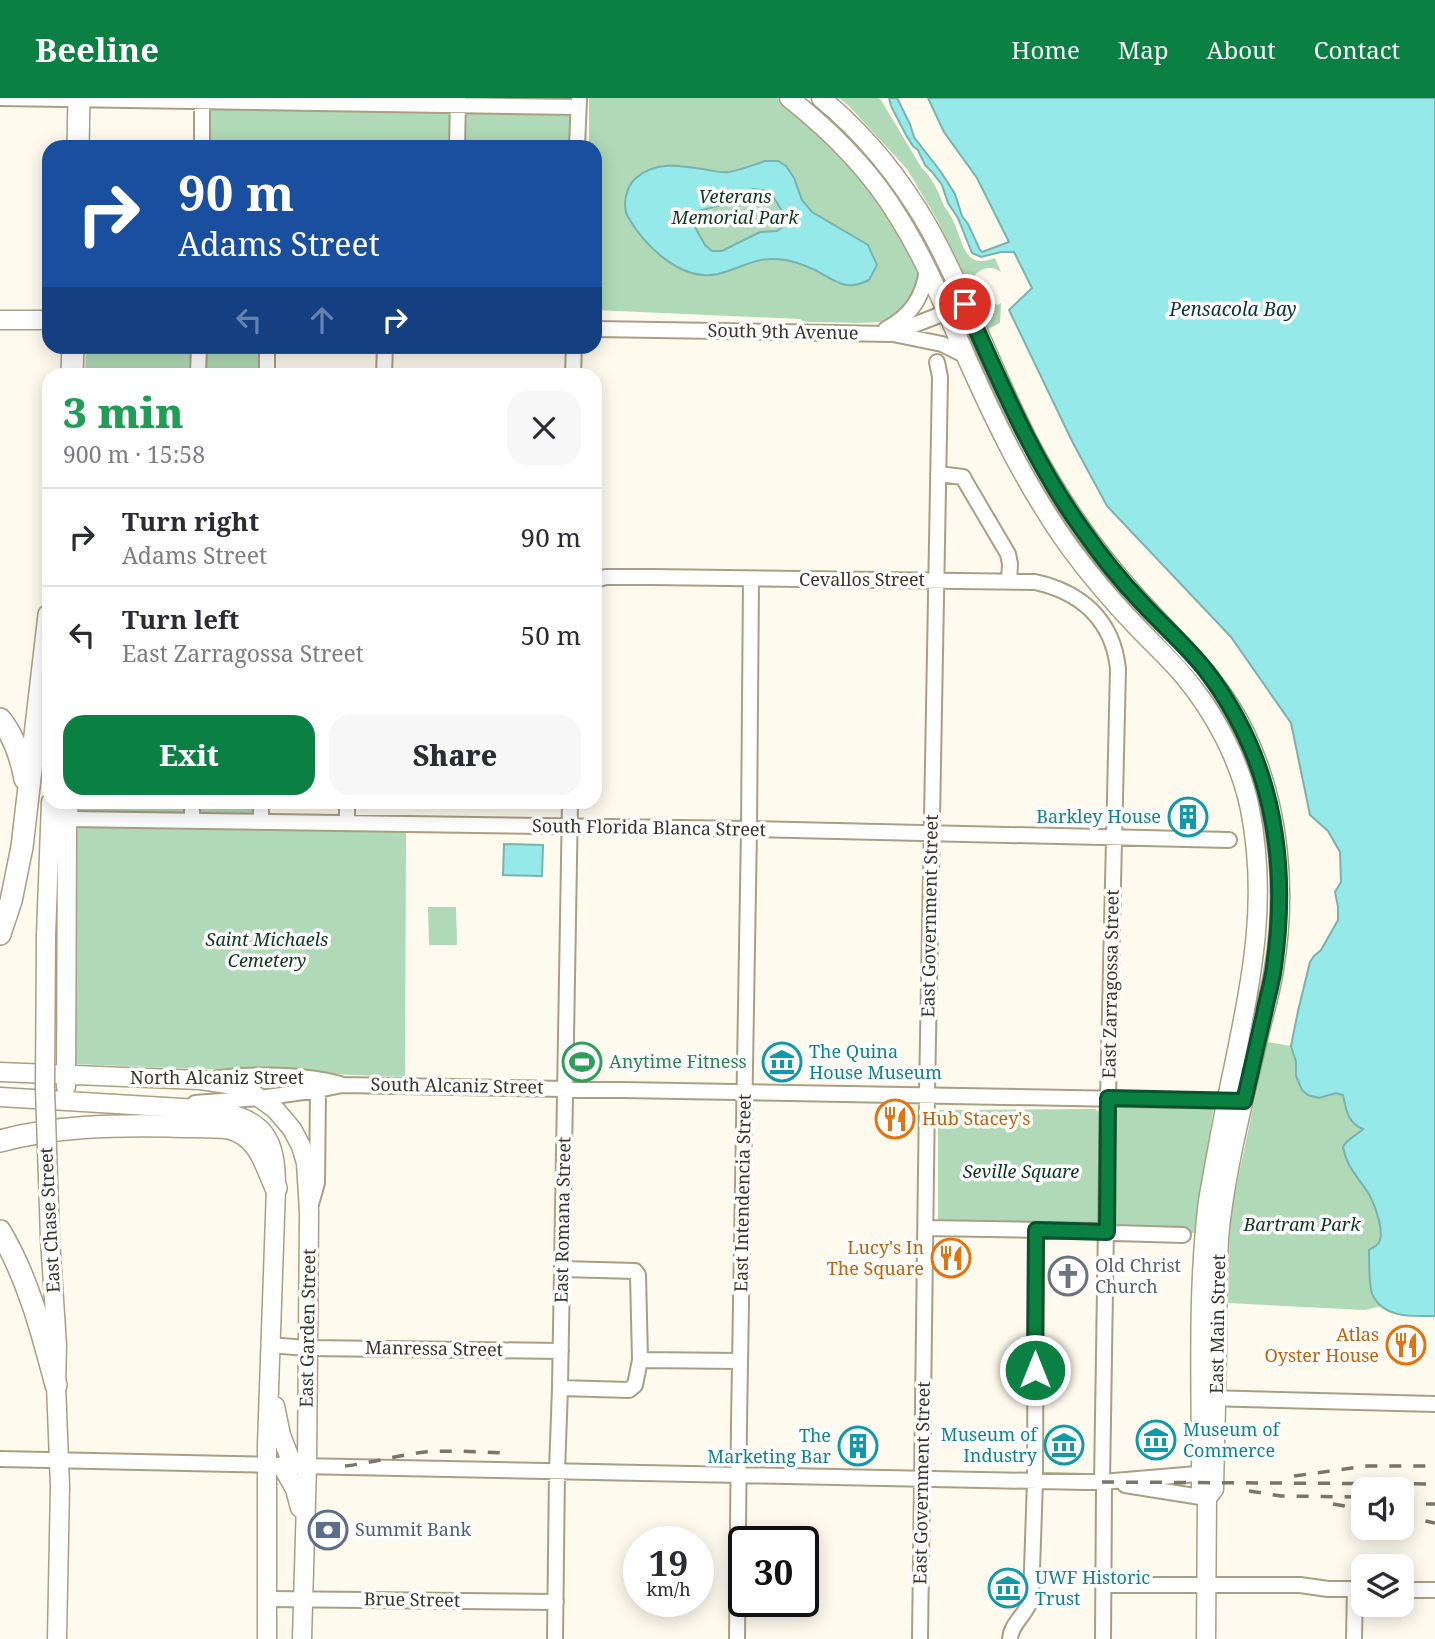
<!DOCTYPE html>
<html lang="en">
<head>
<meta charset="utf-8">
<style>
  body { margin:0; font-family:"Noto Serif",serif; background:#f7f7f7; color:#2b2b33; height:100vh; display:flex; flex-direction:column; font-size:26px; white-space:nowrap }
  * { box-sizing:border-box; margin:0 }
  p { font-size:23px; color:#7c7c81 }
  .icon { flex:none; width:38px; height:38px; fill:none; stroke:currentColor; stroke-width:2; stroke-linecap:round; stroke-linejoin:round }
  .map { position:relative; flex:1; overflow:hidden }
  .side { position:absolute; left:42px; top:270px; width:560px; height:441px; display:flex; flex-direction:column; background:#fff; border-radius:21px; box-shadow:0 4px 18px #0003 }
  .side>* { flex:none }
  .top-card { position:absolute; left:42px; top:42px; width:560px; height:214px; border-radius:21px; box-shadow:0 4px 18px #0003; background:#1a4fa0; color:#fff; overflow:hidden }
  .buttons { position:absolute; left:1351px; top:1379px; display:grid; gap:14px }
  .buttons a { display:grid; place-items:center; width:63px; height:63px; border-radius:14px; background:#fff; box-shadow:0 4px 18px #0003; font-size:35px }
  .speed { position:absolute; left:623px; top:1428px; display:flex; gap:14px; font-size:35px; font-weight:700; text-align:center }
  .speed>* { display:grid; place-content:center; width:91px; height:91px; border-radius:50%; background:#fff; box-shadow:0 4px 18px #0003; line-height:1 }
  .speed small { font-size:18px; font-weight:400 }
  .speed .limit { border:4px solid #111; border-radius:10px; background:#fff; color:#111 }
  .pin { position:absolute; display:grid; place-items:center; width:60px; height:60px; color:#fff; margin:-30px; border:4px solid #fff; border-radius:50%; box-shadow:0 2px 7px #0007 }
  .me { position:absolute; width:77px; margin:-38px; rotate:0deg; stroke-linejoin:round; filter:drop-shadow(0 0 5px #0008) }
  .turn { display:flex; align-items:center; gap:24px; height:147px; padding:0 21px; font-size:32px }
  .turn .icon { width:91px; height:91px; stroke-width:2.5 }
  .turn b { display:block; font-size:49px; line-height:60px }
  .lanes { display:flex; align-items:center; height:66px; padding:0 21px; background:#0003; justify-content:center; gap:35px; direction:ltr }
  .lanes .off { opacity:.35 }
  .round { display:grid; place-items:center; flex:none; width:74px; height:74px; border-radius:21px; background:#f7f7f7 }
  .head { display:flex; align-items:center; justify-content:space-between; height:119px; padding:0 21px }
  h1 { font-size:42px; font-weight:800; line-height:52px; color:#1e9e55 }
  .action { display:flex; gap:14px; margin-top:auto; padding:14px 21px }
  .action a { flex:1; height:80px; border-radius:21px; background:#0b8043; color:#fff; font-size:28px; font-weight:800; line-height:80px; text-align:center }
  .action a+a { background:#f7f7f7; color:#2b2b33 }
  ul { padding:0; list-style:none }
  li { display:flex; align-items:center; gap:21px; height:98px; padding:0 21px; border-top:2px solid #e1e1e2 }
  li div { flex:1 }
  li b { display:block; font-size:26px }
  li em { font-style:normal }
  header { display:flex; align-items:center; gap:42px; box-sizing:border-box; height:98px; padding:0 35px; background:#0b8043; color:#fff }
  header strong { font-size:33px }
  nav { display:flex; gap:38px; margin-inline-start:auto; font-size:24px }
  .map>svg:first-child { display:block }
  .green { fill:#b0d9b7 }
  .water { fill:#95e9e9; stroke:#79b3af; stroke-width:2; fill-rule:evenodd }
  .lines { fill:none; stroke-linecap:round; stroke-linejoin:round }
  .minor-casing { stroke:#a99f82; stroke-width:18 }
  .major-casing { stroke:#a99f82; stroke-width:21 }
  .highway-casing { stroke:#a99f82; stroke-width:24 }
  .minor { stroke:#fff; stroke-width:14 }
  .major { stroke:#fff; stroke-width:18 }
  .highway { stroke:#fff; stroke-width:21 }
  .rail { stroke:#7a7569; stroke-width:3.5; stroke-dasharray:12 12; stroke-linecap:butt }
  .major-bridge-casing { stroke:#a99f82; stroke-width:21; stroke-linecap:butt }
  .major-bridge { stroke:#fff; stroke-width:18 }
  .route-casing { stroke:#07532c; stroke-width:18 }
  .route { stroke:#0b8043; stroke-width:12 }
  .labels { text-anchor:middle; stroke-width:7; stroke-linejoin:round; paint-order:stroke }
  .park-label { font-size:18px; font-style:italic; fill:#0d361a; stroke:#fff }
  .street-label { font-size:18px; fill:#393529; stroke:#fff }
  .culture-label { font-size:18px; fill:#0d838f; stroke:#fff; text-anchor:end }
  .leisure-label { font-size:18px; fill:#27864d; stroke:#fff; text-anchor:start }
  .food-label { font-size:18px; fill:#c56008; stroke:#fff; text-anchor:end }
  .worship-label { font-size:18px; fill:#5b616d; stroke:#fff; text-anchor:start }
  .service-label { font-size:18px; fill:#4e5e75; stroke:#fff; text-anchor:start }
  .water-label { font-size:19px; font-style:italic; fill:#0a3435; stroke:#fff }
</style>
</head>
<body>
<header>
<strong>Beeline</strong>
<nav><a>Home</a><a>Map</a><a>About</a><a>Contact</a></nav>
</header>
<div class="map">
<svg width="1435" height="1541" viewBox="0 0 1435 1541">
  <rect width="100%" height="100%" fill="#fffaee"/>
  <path class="green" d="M589 0H777C826 39 872 85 902 139 907 148 915 158 916 168 919 181 916 192 909 204 905 211 898 218 890 222 877 227 826 224 809 224L802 223 800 221 595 212V49H589Z
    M839 0H878L881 2 921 69C933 81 938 93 944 108 947 113 951 117 953 122 958 132 963 156 973 161 981 165 988 162 995 160L1001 174C992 167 981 170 974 178V183L981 187 980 193 989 203 998 207 1001 205 1000 225 986 232 939 125 907 71 849 8Z
    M208 9 452 12 451 49H208Z
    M463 12 573 14 572 49H463Z
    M86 249H193L192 276H85Z
    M204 249H262L261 276H204Z
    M75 704H186V717L74 716Z
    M198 704H255V719L198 718Z
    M77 729 406 734 405 979 73 966Z
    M428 809H456L457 847H429Z
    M1267 944 1291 948 1296 964V978L1319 1000 1336 995 1343 997C1347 1011 1349 1025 1363 1031 1358 1036 1346 1043 1343 1049 1346 1069 1361 1081 1370 1098 1376 1108 1386 1136 1378 1146 1375 1149 1372 1150 1369 1153L1372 1197 1383 1208 1364 1212 1228 1205 1230 1118Z
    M1114 1005 1214 1008 1194 1135H1189L1188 1133 1113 1130Z
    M1095 1011 1103 1016 1101 1128 938 1134V1012Z"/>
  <path class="water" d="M889 0H897L910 26 914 39 941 74 955 96 962 118 968 126 980 152 982 154 1009 144 977 80 944 34 928 0H1435V1218C1413 1218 1385 1221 1373 1198 1369 1191 1369 1162 1369 1152 1372 1150 1375 1149 1378 1146 1386 1136 1375 1108 1370 1098 1360 1081 1346 1069 1343 1049 1346 1042 1357 1037 1363 1031 1348 1025 1346 1012 1343 997L1336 995 1319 1000 1308 997 1302 992 1296 978V964L1291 948 1298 913 1310 864 1314 858 1321 852 1338 822V809L1335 794 1341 784 1340 754 1328 733 1310 717 1291 625 1231 539 1107 408 1073 345 1009 212 1032 190 1014 154H1001L981 159 972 155 958 120 948 105 942 87 932 74 925 67 918 52 913 48 906 37 891 8Z
    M765 63H778L786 68 794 80 802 102 812 114 868 147 877 167 869 182C846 194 836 183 815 172 806 168 795 163 785 162 757 157 743 170 718 176 681 184 645 148 628 119 622 108 626 88 636 80 656 62 684 68 708 72 714 73 722 75 729 74 741 72 753 67 765 63ZM753 91 762 92 771 95 785 118 784 128 777 133 760 134 722 153H712L705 147 692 124 695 114 728 105Z
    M504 746 543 747 542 778 503 777Z"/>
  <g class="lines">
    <defs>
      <path id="minor" d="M0 0 578 9
        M202 49V0
        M457 49 458 0
        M577 49 579 1
        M595 231 891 236 965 207
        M886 231C911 218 923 199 927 172
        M893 236 942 246 966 258
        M198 276 199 248
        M267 276V248
        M384 276 385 248
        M573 276 574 248
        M938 376 963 379 965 383 1008 456 1010 466 1009 483
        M595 482 606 479H651L1035 484C1081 494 1113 522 1118 571L1108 1000 1102 1384 1104 1390 1103 1541
        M68 721 749 731 1229 742
        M192 723V704
        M261 724V704
        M347 725V704
        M218 980C255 976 305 976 340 986
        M195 1005 260 1000 318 992 342 987 1234 1003
        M311 1106 317 1085 318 992
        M926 1130 1100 1133 1115 1135 1183 1137
        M269 1247 307 1250 561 1253
        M640 1262 740 1263
        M560 1290 629 1292 635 1287 640 1262 638 1177 635 1173 562 1171
        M1206 1300 1435 1306
        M0 1361 276 1367
        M299 1368 1085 1384H1102L1209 1375
        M1125 1387 1207 1400
        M1104 1487H1300L1328 1491H1363
        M1402 1492H1435
        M267 1501 556 1504
        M555 1541 557 1373 560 1290 570 704
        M737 1541 739 1325 749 731 751 481
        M920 1541 927 996 940 279 937 264
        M1010 1541C1011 1525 1027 1516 1031 1501L1035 1383 1036 1132
        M1354 1541 1355 1491"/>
      <path id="major" d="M789 0C832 34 871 73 899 120 926 163 945 210 965 256 995 324 1027 390 1070 450 1090 477 1112 503 1135 527 1151 544 1168 559 1183 577 1215 615 1240 663 1250 711 1268 803 1252 878 1234 967 1224 1012 1216 1058 1208 1103 1197 1193 1201 1285 1201 1375V1390L1207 1400
        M821 0C865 36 901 81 929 130 969 202 995 282 1034 354 1061 404 1094 451 1131 493 1173 541 1218 577 1246 637 1280 709 1287 794 1274 871 1271 892 1265 912 1260 932 1246 994 1229 1057 1221 1121 1216 1159 1218 1198 1217 1236 1217 1288 1215 1339 1214 1391L1207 1400
        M0 222H49
        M46 837 51 704
        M0 974 200 982 235 987 255 997 275 1011 292 1031 301 1048 306 1065 309 1114 307 1368 302 1541
        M66 989 67 731 69 704
        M0 999 215 1012C265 1022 276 1040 276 1090L267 1347V1541
        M50 1141 57 1247 56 1287 60 1388 57 1541
        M275 1308 281 1337 293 1368
        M282 1368 295 1391 300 1410
        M1206 1541 1207 1400"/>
      <path id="highway" d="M78 49 79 0
        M72 276 73 248
        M0 621C14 638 21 660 25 681
        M0 836 11 803 22 749 49 517
        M0 1043C56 1028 112 1027 169 1028 189 1029 210 1028 229 1030 260 1039 264 1064 276 1090
        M0 1133C28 1180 42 1234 56 1287"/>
    </defs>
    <use href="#minor" class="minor-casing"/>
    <use href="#major" class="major-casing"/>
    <use href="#highway" class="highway-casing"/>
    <use href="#minor" class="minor"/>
    <use href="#major" class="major"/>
    <use href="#highway" class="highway"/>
    <path class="rail" d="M345 1368C372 1365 398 1357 425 1354 453 1352 480 1354 507 1355
      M1294 1378 1367 1368H1435
      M1102 1384 1435 1386
      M1249 1393 1281 1398 1363 1399
      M1333 1406 1363 1411
      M1402 1406H1435
      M1402 1418 1435 1425"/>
    <defs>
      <path id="major-bridge" d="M46 837 45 990 50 1141"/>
    </defs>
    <use href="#major-bridge" class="major-bridge-casing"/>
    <use href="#major-bridge" class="major-bridge"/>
  </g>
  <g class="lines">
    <defs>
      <path id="route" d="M965 206C1000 283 1032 362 1082 431 1100 457 1120 482 1142 505 1163 528 1188 549 1207 574 1273 661 1289 763 1274 869 1272 885 1267 900 1264 916 1257 945 1251 974 1244 1003L1108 1000 1107 1134 1036 1132 1035 1272"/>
    </defs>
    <use href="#route" class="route-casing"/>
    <use href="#route" class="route"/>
  </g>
  <defs>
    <symbol id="building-ring" viewBox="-11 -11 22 22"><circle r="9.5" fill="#fff" stroke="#0f9aa8" stroke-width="1.5"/><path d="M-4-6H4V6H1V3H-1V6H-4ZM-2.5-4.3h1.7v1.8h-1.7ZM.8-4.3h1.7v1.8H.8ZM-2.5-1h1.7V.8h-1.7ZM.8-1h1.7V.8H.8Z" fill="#0f9aa8"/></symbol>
    <symbol id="stadium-ring" viewBox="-11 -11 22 22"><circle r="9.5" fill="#fff" stroke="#2e9e5b" stroke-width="1.5"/><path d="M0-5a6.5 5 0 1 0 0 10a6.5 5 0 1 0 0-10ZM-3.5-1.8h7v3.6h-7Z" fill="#2e9e5b"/></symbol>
    <symbol id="museum-ring" viewBox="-11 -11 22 22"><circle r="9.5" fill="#fff" stroke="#0f9aa8" stroke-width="1.5"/><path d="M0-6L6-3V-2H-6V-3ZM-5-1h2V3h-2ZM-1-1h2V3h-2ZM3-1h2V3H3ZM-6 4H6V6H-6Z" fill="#0f9aa8"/></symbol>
    <symbol id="restaurant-ring" viewBox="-11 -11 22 22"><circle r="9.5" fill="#fff" stroke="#e8710a" stroke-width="1.5"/><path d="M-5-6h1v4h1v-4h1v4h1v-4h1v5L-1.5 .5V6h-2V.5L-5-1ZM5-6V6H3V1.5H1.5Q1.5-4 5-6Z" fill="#e8710a"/></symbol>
    <symbol id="church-ring" viewBox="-11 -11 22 22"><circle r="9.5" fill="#fff" stroke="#6b7280" stroke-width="1.5"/><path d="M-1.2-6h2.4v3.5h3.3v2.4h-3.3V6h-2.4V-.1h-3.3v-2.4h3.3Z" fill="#6b7280"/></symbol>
    <symbol id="bank-ring" viewBox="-11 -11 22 22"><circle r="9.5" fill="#fff" stroke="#5c6f8a" stroke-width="1.5"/><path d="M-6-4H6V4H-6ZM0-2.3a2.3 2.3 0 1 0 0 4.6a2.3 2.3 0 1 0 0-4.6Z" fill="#5c6f8a"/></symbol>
  </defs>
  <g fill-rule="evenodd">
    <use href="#building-ring" x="1166" y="697" width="44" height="44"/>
    <use href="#stadium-ring" x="560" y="942" width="44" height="44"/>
    <use href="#museum-ring" x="760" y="942" width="44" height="44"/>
    <use href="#restaurant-ring" x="873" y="999" width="44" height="44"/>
    <use href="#restaurant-ring" x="929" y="1138" width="44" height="44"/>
    <use href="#church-ring" x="1046" y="1156" width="44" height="44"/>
    <use href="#restaurant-ring" x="1384" y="1225" width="44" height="44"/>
    <use href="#museum-ring" x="1134" y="1320" width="44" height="44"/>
    <use href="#museum-ring" x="1042" y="1325" width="44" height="44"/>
    <use href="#building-ring" x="836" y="1326" width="44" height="44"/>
    <use href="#bank-ring" x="306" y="1410" width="44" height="44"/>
    <use href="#museum-ring" x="986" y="1468" width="44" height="44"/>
  </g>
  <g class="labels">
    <g class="park-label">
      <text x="735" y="105">Veterans<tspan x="735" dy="21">Memorial Park</tspan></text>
      <text x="267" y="848">Saint Michaels<tspan x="267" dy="21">Cemetery</tspan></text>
      <text x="1021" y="1080">Seville Square</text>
      <text x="1302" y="1133">Bartram Park</text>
    </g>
    <g class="street-label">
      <text transform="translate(783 234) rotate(1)" y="6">South 9th Avenue</text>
      <text x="862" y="488">Cevallos Street</text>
      <text transform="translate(649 730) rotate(1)" y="6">South Florida Blanca Street</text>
      <text transform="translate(930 818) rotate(-89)" y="6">East Government Street</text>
      <text transform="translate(1111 886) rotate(-89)" y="6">East Zarragossa Street</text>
      <text x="217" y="986">North Alcaniz Street</text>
      <text transform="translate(457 988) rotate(1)" y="6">South Alcaniz Street</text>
      <text transform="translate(743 1095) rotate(-89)" y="6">East Intendencia Street</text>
      <text transform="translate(50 1122) rotate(-93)" y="6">East Chase Street</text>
      <text transform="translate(563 1122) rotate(-89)" y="6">East Romana Street</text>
      <text transform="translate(1218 1226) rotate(-89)" y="6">East Main Street</text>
      <text transform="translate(308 1230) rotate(-89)" y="6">East Garden Street</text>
      <text transform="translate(434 1251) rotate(1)" y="6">Manressa Street</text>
      <text transform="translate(922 1385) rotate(-89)" y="6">East Government Street</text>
      <text transform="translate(412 1502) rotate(1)" y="6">Brue Street</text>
    </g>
    <g class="culture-label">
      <text x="1161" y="725">Barkley House</text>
      <text x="809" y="960" text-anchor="start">The Quina<tspan x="809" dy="21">House Museum</tspan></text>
      <text x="1183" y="1338" text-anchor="start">Museum of<tspan x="1183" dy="21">Commerce</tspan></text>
      <text x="1037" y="1343">Museum of<tspan x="1037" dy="21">Industry</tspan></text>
      <text x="831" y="1344">The<tspan x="831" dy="21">Marketing Bar</tspan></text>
      <text x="1035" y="1486" text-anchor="start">UWF Historic<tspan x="1035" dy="21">Trust</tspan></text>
    </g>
    <g class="leisure-label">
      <text x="609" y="970">Anytime Fitness</text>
    </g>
    <g class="food-label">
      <text x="922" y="1027" text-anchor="start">Hub Stacey's</text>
      <text x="924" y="1156">Lucy's In<tspan x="924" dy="21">The Square</tspan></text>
      <text x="1379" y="1243">Atlas<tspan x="1379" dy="21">Oyster House</tspan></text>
    </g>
    <g class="worship-label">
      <text x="1095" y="1174">Old Christ<tspan x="1095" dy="21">Church</tspan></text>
    </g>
    <g class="service-label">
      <text x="355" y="1438">Summit Bank</text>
    </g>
    <g class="water-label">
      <text x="1233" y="218">Pensacola Bay</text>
    </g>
  </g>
</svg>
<div class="buttons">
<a><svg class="icon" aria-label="sound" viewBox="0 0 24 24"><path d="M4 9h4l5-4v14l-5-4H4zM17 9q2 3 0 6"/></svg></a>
<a><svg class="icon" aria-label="layers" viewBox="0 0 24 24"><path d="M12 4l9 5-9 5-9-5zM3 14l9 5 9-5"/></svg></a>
</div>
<div class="speed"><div>19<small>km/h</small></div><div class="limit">30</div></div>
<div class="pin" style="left:965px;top:206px;background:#d93025"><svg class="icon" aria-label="arrive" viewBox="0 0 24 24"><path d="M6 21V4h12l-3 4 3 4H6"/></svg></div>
<svg class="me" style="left:1035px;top:1272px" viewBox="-20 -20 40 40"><circle r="17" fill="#0b8043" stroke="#fff" stroke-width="3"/><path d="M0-11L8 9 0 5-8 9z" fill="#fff"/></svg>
<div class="top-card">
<div class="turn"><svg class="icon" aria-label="right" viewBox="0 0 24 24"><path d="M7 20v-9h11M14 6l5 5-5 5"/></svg><div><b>90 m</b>Adams Street</div></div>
<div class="lanes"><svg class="icon off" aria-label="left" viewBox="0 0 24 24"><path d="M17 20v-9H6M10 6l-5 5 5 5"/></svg><svg class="icon off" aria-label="ahead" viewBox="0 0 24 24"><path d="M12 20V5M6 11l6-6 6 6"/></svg><svg class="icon" aria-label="right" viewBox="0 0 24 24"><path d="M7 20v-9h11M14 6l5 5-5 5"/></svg></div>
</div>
<section class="side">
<div class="head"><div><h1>3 min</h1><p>900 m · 15:58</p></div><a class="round"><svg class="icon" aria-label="close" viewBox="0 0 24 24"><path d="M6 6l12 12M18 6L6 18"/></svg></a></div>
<ul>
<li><svg class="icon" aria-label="right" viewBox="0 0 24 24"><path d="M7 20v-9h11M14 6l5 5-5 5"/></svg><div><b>Turn right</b><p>Adams Street</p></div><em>90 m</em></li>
<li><svg class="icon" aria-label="left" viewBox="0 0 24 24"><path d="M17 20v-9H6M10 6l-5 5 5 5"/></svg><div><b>Turn left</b><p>East Zarragossa Street</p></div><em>50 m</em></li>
</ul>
<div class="action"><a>Exit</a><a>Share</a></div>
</section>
</div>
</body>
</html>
